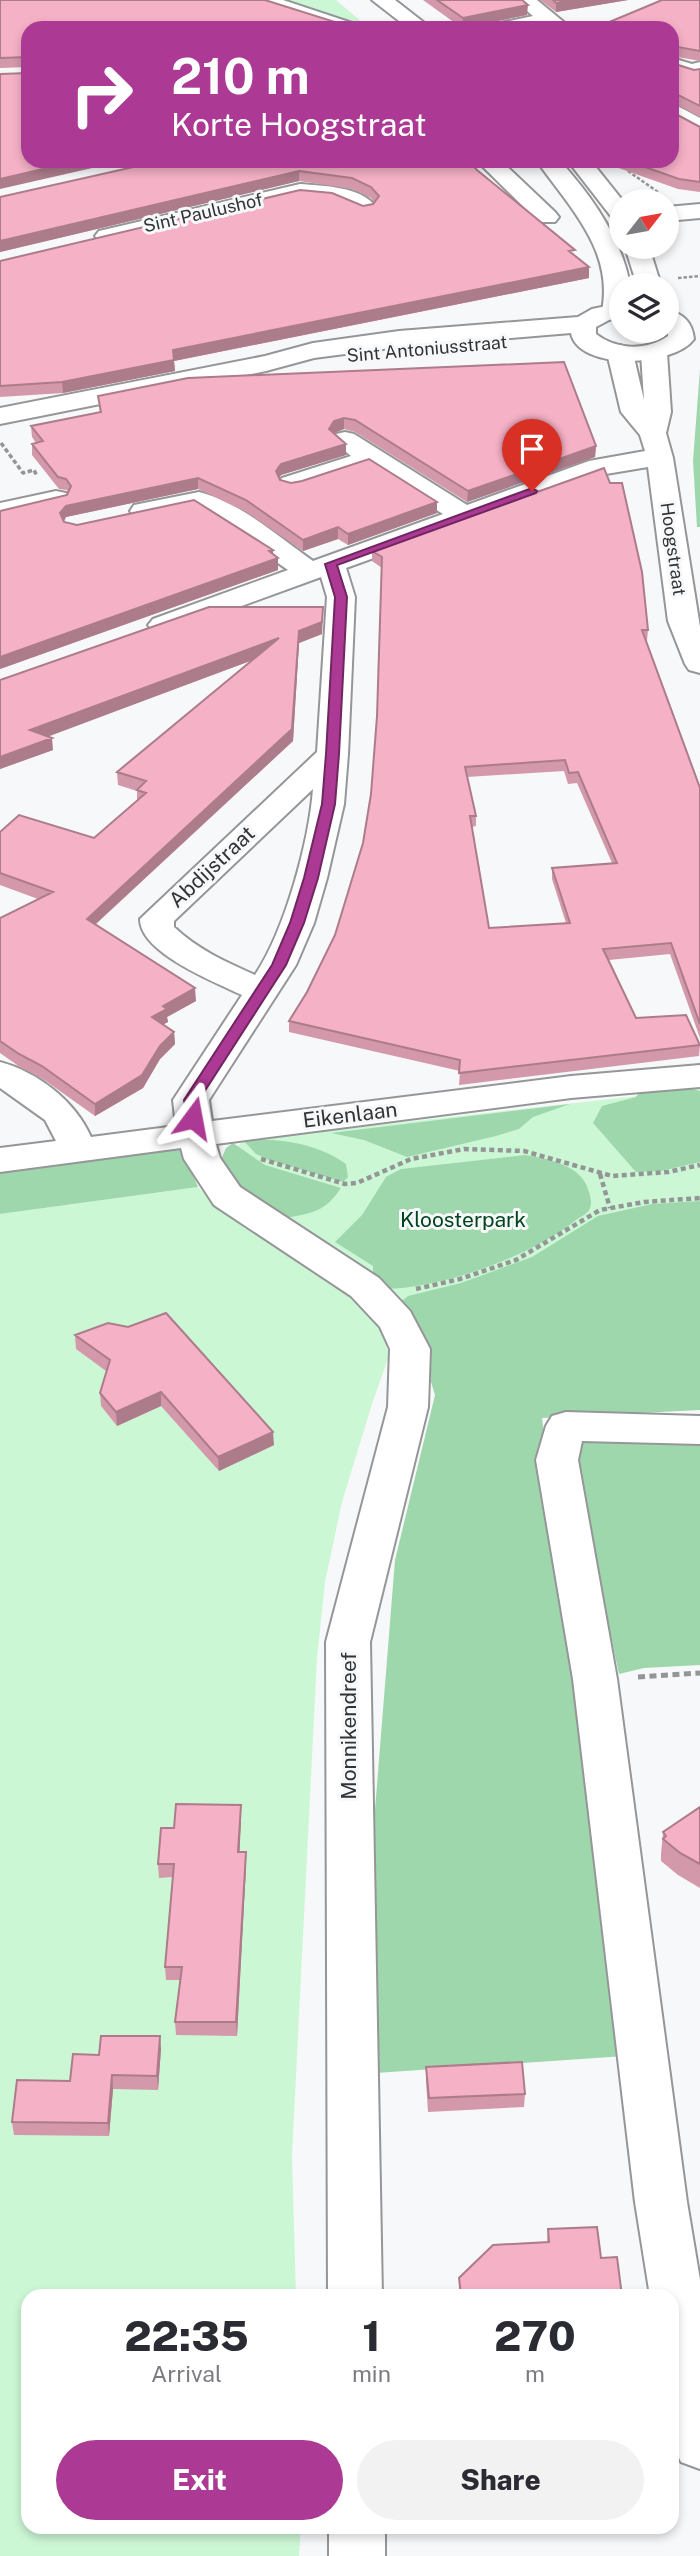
<!DOCTYPE html>
<html lang="en">
<head>
<meta charset="utf-8">
<style>
  body { margin:0; font-family:"Public Sans",sans-serif; background:#f2f2f3; color:#2b2b33; height:100vh; display:flex; flex-direction:column; font-size:26px; white-space:nowrap }
  * { box-sizing:border-box; margin:0 }
  p { font-size:23px; color:#7c7c81 }
  .icon { flex:none; width:38px; height:38px; fill:none; stroke:currentColor; stroke-width:2; stroke-linecap:round; stroke-linejoin:round }
  .map { position:relative; flex:1; overflow:hidden }
  .panel { position:absolute; left:21px; top:2289px; width:658px; height:245px; display:flex; flex-direction:column; background:#fff; border-radius:21px; box-shadow:0 4px 10px #0003 }
  .panel>* { flex:none }
  .hud { position:absolute; left:21px; top:21px; width:658px; height:147px; border-radius:21px; box-shadow:0 4px 10px #0003; background:#ac3a94; color:#fff; overflow:hidden }
  .needle { width:46px; rotate:59deg }
  .controls { position:absolute; left:609px; top:189px; display:grid; gap:14px }
  .controls a { display:grid; place-items:center; width:70px; height:70px; border-radius:50%; background:#fff; box-shadow:0 4px 10px #0003; font-size:35px }
  .pin { position:absolute; display:grid; place-items:center; width:60px; height:60px; color:#fff; margin:-72px -30px; border-radius:50% 50% 50% 0; rotate:-45deg; box-shadow:0 0 7px #0007 }
  .pin .icon { rotate:45deg }
  .me { position:absolute; width:77px; margin:-38px; rotate:13deg; stroke-linejoin:round; filter:drop-shadow(0 0 5px #0008) }
  .turn { display:flex; align-items:center; gap:24px; height:147px; padding:0 35px; font-size:32px }
  .turn .icon { width:91px; height:91px; stroke-width:2.5 }
  .turn b { display:block; font-size:49px; line-height:60px }
  .eta { display:flex; justify-content:space-evenly; align-items:center; height:119px; text-align:center }
  .eta b { font-size:42px; font-weight:800; line-height:49px }
  .cta { display:flex; gap:14px; margin-top:auto; padding:14px 35px }
  .cta a { flex:1; height:80px; border-radius:42px; background:#ac3a94; color:#fff; font-size:28px; font-weight:800; line-height:80px; text-align:center }
  .cta a+a { background:#f2f2f3; color:#2b2b33 }
  .map>svg:first-child { display:block }
  .green { fill:#ccf7d5 }
  .forest { fill:#9fd7ac }
  .lines { fill:none; stroke-linecap:round; stroke-linejoin:round }
  .minor-casing { stroke:#959698; stroke-width:4 }
  .major-casing { stroke:#959698; stroke-width:4 }
  .path-far3 { stroke:#949596; stroke-width:2.5; stroke-dasharray:3.5 2; stroke-linecap:butt }
  .path-far2 { stroke:#949596; stroke-width:3.5; stroke-dasharray:4.5 2.5; stroke-linecap:butt }
  .path-far1 { stroke:#949596; stroke-width:4.5; stroke-dasharray:5 3.5; stroke-linecap:butt }
  .path { stroke:#949596; stroke-width:5; stroke-dasharray:7 4.5; stroke-linecap:butt }
  .minor { fill:#fff; fill-rule:evenodd }
  .major { fill:#fff; fill-rule:evenodd }
  .wall { fill:#d398aa; fill-rule:evenodd }
  .shaded-wall { fill:#ac7c8b }
  .building { fill:#f5b1c6; stroke:#ac7c8b; stroke-width:2; fill-rule:evenodd }
  .route { fill:#ac3a94; stroke:#702660; stroke-width:2 }
  .labels { text-anchor:middle; stroke-width:6; stroke-linejoin:round; paint-order:stroke }
  .far-street-label { font-size:18px; fill:#323334; stroke:#f7f8fa }
  .street-label { font-size:21px; fill:#323334; stroke:#f7f8fa }
  .park-label { font-size:21px; fill:#00441e; stroke:#f7f8fa }
</style>
</head>
<body>
<div class="map">
<svg width="700" height="2556" viewBox="0 0 700 2556">
  <rect width="100%" height="100%" fill="#f7f8fa"/>
  <path class="green" d="M279 0H336L369 28Z
    M700 1089V1211L462 1369 281 1219 219 1161 250 1136 353 1128Z
    M198 1187 224 1213 319 1263 380 1323 389 1356 372 1404 342 1502 325 1582 317 1658 292 2155 296 2296H28V2527H301L299 2556H0V1214Z"/>
  <path class="forest" d="M700 369V527H697L693 461Z
    M680 1085 700 1091V1162L661 1171 636 1172 593 1123 602 1106 636 1097 642 1089Z
    M570 1104 533 1117 519 1129 496 1136 407 1157 364 1140 331 1133Z
    M248 1137C257 1141 261 1139 270 1140 296 1141 326 1149 346 1164L348 1177 343 1182 269 1160 256 1154 241 1138Z
    M178 1139 198 1187 0 1214V1162Z
    M233 1143 265 1165 341 1188C324 1214 309 1213 281 1219L244 1199 219 1164 226 1148Z
    M525 1155C546 1158 581 1165 588 1189 590 1195 593 1203 589 1210 587 1214 580 1217 576 1220 532 1256 443 1288 385 1289L373 1279V1266L335 1242 362 1215 386 1177 401 1169Z
    M700 1201V1410L542 1418 625 2056 376 2073 372 1847 395 1560 435 1395 414 1326 398 1304 408 1296 461 1283 532 1257 598 1216 652 1204Z
    M584 1435 700 1439V1665L644 1668 619 1674 574 1465Z"/>
  <g class="lines">
    <defs>
      <path id="minor" d="M253 0H283L355 24 358 28H327L256 4Z
        M372 0H395L431 28H408Z
        M514 0H537L571 28H492L495 24 533 16Z
        M672 58 692 64 700 62V76L694 77 672 71Z
        M672 103 700 118V135L672 120Z
        M477 161H501L555 212 559 217 555 222H539Z
        M537 161H560C591 195 622 239 630 285H621V317L605 316 602 311C614 250 569 207 537 161Z
        M568 161H591L623 201 621 221 613 219Z
        M300 184C323 186 361 186 376 207L372 212 364 214 333 201 300 198 107 243 99 241 95 236 99 231Z
        M700 204V218L667 221V207Z
        M625 247H649L661 285H637Z
        M620 345 629 348 633 353 644 400 641 353 645 348 654 345 663 348 667 353 671 412 666 433 673 458 700 627V673L689 670 685 664 668 621 648 467 606 474 346 568 355 597 348 754 344 804 327 878 314 923 296 965 209 1100 212 1121 571 1076 700 1065V1087L571 1098 216 1144 220 1158 240 1187 379 1278 410 1311 430 1349 428 1407 370 1642 382 2296H328L326 1642 388 1407 390 1349 380 1327 351 1296 214 1205 184 1159 181 1148 0 1172V1148L56 1141 45 1120 0 1088V1062C38 1072 75 1101 91 1137L176 1126 173 1100 242 995C215 982 140 953 140 919L317 752 327 597 321 577 173 631 163 634 153 631 148 625 153 619 288 570 225 526 195 509 144 519 134 517 130 511 134 505 199 492C240 502 279 537 313 561L443 514 369 468 302 490 292 492 282 490 278 484 282 478 351 456 332 440 336 434 345 432 354 434 467 505 589 461 645 451 640 435 621 412 607 353 611 348ZM313 789C309 842 285 930 255 975 226 962 197 949 174 927V921Z
        M56 491 66 493 70 499 66 505 0 519V503Z
        M566 1412 700 1416V1444L582 1441 578 1460 617 1679 687 2202 700 2280V2469L681 2462 672 2443V2296H650L635 2202 573 1679 536 1460 546 1426 552 1416Z
        M329 2527H385V2556H329Z"/>
      <path id="major" d="M621 303V317L609 320 596 327V334C617 350 646 351 668 336L667 310C684 314 692 322 694 339 674 367 578 371 571 333L399 347 314 358 266 371 0 424V408L265 356 313 343 399 331 578 317 592 309Z"/>
    </defs>
    <use href="#minor" class="minor-casing"/>
    <use href="#major" class="major-casing"/>
    <path class="path-far3" d="M628 171 658 192
      M678 278 700 276"/>
    <path class="path-far2" d="M1 443 23 473 34 470 37 476"/>
    <path class="path-far1" d="M261 1159 345 1184 357 1183 411 1159 464 1149 524 1151 612 1176 668 1172 700 1165
      M600 1174 610 1208
      M416 1289 460 1279 516 1260 600 1210 644 1202 700 1198"/>
    <path class="path" d="M638 1677 700 1673"/>
    <use href="#minor" class="minor"/>
    <use href="#major" class="major"/>
  </g>
  <path class="wall" d="M0 0 332 21V25L28 28V67L0 68Z
    M423 0H522L527 15 462 28Z
    M540 0H628L556 12Z
    M700 0V61L672 56V28Z
    M672 63 694 70 700 69V117L672 102Z
    M700 127V192L678 189 610 165V161H672Z
    M160 161 477 170 574 255 589 278 174 361 175 371 63 393 0 397V261L363 206 373 204 374 202 371 198 352 189 299 181 0 252V197Z
    M188 378 596 446 595 457 467 502 355 432 344 429 334 433 346 444V455L281 475 279 478 280 480 291 483 437 502V513L348 545 338 539 303 551 246 512 198 489 66 517 64 522 77 525 273 554 278 570 0 669V511L67 495 68 493 67 490 59 489 32 455V444L36 443 32 437 31 426 100 413 98 396Z
    M372 551 648 630 647 641H646L700 788V1038L670 954 609 960 636 1018 700 1045 699 1056 459 1085 460 1071 289 1032V1021L307 992 335 935 363 843 371 794 377 716 382 568 372 561ZM564 771 568 784 577 783 612 863 552 868V879L566 923 489 928 472 827 476 826V816L467 777Z
    M323 607 322 634 299 643 293 741 96 924 196 1001 167 1017 168 1022 163 1024 174 1032 175 1044 160 1059 143 1088 95 1116 43 1079 20 1067 0 1053V918L38 899 0 885V832L94 838 137 800V791L118 785 117 772 253 660 47 736 53 750 0 769V680Z
    M75 1335 274 1445 219 1471 161 1406 117 1426 101 1406 100 1393 106 1371 76 1349Z
    M241 1805V1819L239 1852 246 1866 237 2036 176 2035 175 2022 180 1980H166L165 1967 173 1877 159 1878 158 1864 174 1828Z
    M700 1807V1888L678 1875 661 1861V1854L663 1832Z
    M161 2049 158 2090 113 2089 109 2136 14 2135 12 2122 70 2081Z
    M426 2067 525 2094 524 2107 428 2112 426 2081Z
    M548 2229 622 2296H459V2278L547 2242Z"/>
  <path class="shaded-wall" d="M572 0H628L556 12V3Z
    M528 5 527 15 462 28 463 18Z
    M77 161H123L0 189V179Z
    M299 171V181L0 252V241Z
    M589 267V278L174 361 175 371 63 393 62 382 173 350Z
    M344 418V429L334 433 329 429 334 421Z
    M346 444V455L281 475 276 483V471L281 464Z
    M596 446 595 457 467 502 468 491Z
    M198 478V489L66 517 61 525 60 513 66 506Z
    M437 502V513L348 545V534Z
    M338 527V539L303 551V540Z
    M273 550V560L278 558V570L0 669V657Z
    M323 607 322 634 299 643 293 741 88 931 87 919 299 631Z
    M279 638V650L31 743 30 730Z
    M52 738 53 750 0 769V757Z
    M195 988 196 1001 167 1017 168 1022 153 1030 152 1017 163 1006Z
    M174 1032 175 1044 160 1059 143 1088 95 1116V1104L160 1046Z
    M161 1392V1406L117 1426 116 1412Z
    M273 1432 274 1445 219 1471 218 1457Z
    M241 1805V1819L239 1866 238 1852Z
    M246 1852V1866L237 2036 236 2022Z
    M160 2036 161 2049 158 2090 157 2076Z
    M112 2075 113 2089 109 2136 108 2123Z"/>
  <path class="building" d="M0 0H265L332 21 327 23 342 28H28V57L0 58Z
    M437 0H522L528 5 463 18Z
    M553 0H572L556 3Z
    M662 0H700V51L672 46V28H595Z
    M672 63 694 70 700 69V106L672 92Z
    M28 73V161H77L0 179V74Z
    M672 112 700 127V182L679 179 628 161H672Z
    M160 161H469L477 170 575 250 569 251 589 267 173 350 174 360 62 382 0 386V261L300 190 332 193 363 206 373 204 379 196 371 187 352 178 299 171 0 241V197Z
    M564 362 596 446 468 491 355 420 344 418 334 421 329 429 346 444 281 464 276 471 280 480 291 483 302 481 369 459 437 502 348 534 338 527 303 540 246 500 198 478 66 506 60 513 64 522 77 525 194 500 273 550 269 551 278 558 0 657V511L67 495 71 486 66 479 58 477 32 444 43 441 31 426 101 412 98 396 188 378Z
    M604 468 610 483H622L642 572 648 630H642L700 788V1024L671 943 603 949 636 1018 686 1015 700 1045 459 1073 460 1060 289 1021 307 992 335 935 363 843 371 794 377 716 382 557 372 551ZM565 760 569 773 578 772 617 863 552 868 570 923 489 928 470 816H476L465 767Z
    M209 607H323L322 622 299 631 292 729 87 919 195 988 163 1006 167 1009 152 1017 174 1032 160 1046 142 1075 95 1104 42 1066 19 1054 0 1041V918L53 892 0 873V832L19 815 94 838 146 793 137 790 146 781 117 772 279 638 30 730 52 738 0 757V680Z
    M166 1313 273 1432 218 1457 161 1392 116 1412 100 1393 110 1360 75 1335 108 1323 128 1327Z
    M176 1804 241 1805 238 1852H246L236 2022H175L182 1967H165L174 1864H158L161 1828H174Z
    M700 1807V1864L680 1853 663 1839 666 1836 663 1832Z
    M101 2036H160L157 2076 112 2075 108 2123 12 2122 17 2080 70 2081 73 2054 99 2055Z
    M522 2062 525 2094 429 2098 426 2067Z
    M597 2227 601 2258 617 2257 622 2296H461L459 2278 493 2245 549 2242 548 2229Z"/>
  <path class="route" d="M532 488 537 491 536 493 337 565 347 597 339 754 335 804 318 878 304 923 286 965 199 1100 201 1118 193 1122 188 1121 184 1100 272 965 290 923 304 878 322 804 326 754 335 597 325 564Z"/>
  <g class="labels">
    <g class="far-street-label">
      <text transform="translate(203 213) rotate(-13)" y="6">Sint Paulushof</text>
      <text transform="translate(427 349) rotate(-5)" y="6">Sint Antoniusstraat</text>
      <text transform="translate(673 549) rotate(82)" y="6">Hoogstraat</text>
    </g>
    <g class="street-label">
      <text transform="translate(212 867) rotate(-43)" y="7">Abdijstraat</text>
      <text transform="translate(350 1115) rotate(-7)" y="7">Eikenlaan</text>
      <text transform="translate(349 1726) rotate(-90)" y="7">Monnikendreef</text>
    </g>
    <g class="park-label">
      <text x="463" y="1227">Kloosterpark</text>
    </g>
  </g>
</svg>
<div class="controls">
<a><svg class="needle" viewBox="-14 -14 28 28"><path d="M0-13l5 13h-10z" fill="#e53935"/><path d="M0 13l5-13h-10z" fill="#7c7c81"/></svg></a>
<a><svg class="icon" aria-label="layers" viewBox="0 0 24 24"><path d="M12 4l9 5-9 5-9-5zM3 14l9 5 9-5"/></svg></a>
</div>
<div class="pin" style="left:532px;top:491px;background:#d93025"><svg class="icon" aria-label="arrive" viewBox="0 0 24 24"><path d="M6 21V4h12l-3 4 3 4H6"/></svg></div>
<svg class="me" style="left:193px;top:1118px" viewBox="-20 -20 40 40"><path d="M0-17L14 15 0 8-14 15z" fill="#ac3a94" stroke="#fff" stroke-width="4"/></svg>
<div class="hud">
<div class="turn"><svg class="icon" aria-label="right" viewBox="0 0 24 24"><path d="M7 20v-9h11M14 6l5 5-5 5"/></svg><div><b>210 m</b>Korte Hoogstraat</div></div>
</div>
<section class="panel">
<div class="eta">
<div><b>22:35</b><p>Arrival</p></div>
<div><b>1</b><p>min</p></div>
<div><b>270</b><p>m</p></div>
</div>
<div class="cta"><a>Exit</a><a>Share</a></div>
</section>
</div>
</body>
</html>
